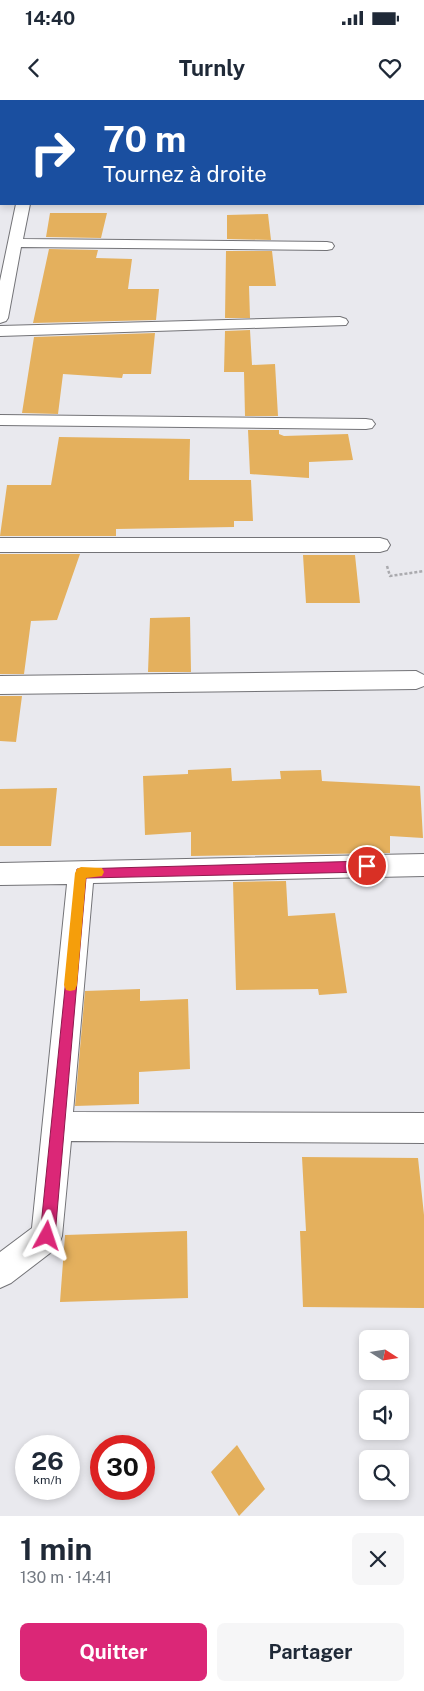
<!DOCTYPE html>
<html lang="fr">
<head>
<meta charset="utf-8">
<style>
  body { margin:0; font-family:"Public Sans",sans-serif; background:#f6f6f7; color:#1f2937; height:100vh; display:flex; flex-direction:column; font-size:19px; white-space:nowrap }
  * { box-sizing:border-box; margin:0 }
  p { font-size:16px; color:#747a83 }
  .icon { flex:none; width:28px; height:28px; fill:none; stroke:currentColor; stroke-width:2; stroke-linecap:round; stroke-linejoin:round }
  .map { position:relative; height:1416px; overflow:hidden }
  .panel { display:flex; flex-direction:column; background:#fff; flex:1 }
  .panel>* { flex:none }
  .guide { position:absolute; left:0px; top:0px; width:425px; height:105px; box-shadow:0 2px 8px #0003; background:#1a4fa0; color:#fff; overflow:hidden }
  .needle { width:32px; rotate:102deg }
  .tools { position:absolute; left:359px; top:1230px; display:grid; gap:10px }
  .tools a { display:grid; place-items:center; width:50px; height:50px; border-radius:8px; background:#fff; box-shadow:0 2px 8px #0003; font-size:25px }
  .speed { position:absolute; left:15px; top:1335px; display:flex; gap:10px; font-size:25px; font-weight:700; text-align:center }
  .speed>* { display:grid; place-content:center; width:65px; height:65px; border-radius:50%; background:#fff; box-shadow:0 2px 8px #0003; line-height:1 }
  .speed small { font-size:12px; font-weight:400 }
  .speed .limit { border:8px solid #d22; background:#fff; color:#111 }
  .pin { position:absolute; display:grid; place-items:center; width:42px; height:42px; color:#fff; margin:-21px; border:2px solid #fff; border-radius:50%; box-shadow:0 1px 5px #0007 }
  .me { position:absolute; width:55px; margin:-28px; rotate:5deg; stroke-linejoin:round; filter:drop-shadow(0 0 4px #0008) }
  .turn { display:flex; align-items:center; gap:18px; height:105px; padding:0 20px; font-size:22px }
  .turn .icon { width:65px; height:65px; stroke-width:2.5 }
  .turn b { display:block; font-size:35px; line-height:42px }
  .round { display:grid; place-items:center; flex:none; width:52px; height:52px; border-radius:8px; background:#f6f6f7 }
  .headline { display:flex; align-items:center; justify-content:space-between; height:85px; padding:0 20px }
  h1 { font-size:30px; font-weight:700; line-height:38px }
  .button { display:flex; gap:10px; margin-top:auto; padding:10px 20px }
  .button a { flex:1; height:58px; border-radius:8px; background:#db2777; color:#fff; font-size:20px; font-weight:700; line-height:58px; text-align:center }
  .button a+a { background:#f6f6f7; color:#1f2937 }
  .status { display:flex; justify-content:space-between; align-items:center; height:35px; padding:0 25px; background:#fff; direction:ltr }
  .status svg { height:14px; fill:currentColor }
  header { display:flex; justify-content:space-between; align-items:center; height:65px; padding:0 20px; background:#fff; font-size:22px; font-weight:700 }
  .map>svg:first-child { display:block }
  .building { fill:#e4b05d }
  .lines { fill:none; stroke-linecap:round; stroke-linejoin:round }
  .minor-casing { stroke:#737377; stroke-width:2 }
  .path { stroke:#aaaaae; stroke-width:2.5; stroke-dasharray:3 2; stroke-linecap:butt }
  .minor { fill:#fff; fill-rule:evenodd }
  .route { fill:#db2777; stroke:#8e194d }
  .slow { fill:#f59e0b }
</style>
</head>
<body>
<div class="status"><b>14:40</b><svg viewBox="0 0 49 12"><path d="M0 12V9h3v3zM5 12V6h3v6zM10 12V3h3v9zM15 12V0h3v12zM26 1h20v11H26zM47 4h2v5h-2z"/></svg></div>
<header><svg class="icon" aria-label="back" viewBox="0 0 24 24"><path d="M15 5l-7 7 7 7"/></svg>Turnly<svg class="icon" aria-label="heart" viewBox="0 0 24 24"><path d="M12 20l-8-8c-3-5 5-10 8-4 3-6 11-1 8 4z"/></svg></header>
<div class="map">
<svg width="424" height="1416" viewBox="0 0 424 1416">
  <rect width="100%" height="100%" fill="#e9e9ee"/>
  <path class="building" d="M50 113H107L101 138 46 137Z
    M268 114 271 140 227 139V115Z
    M49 149 98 150 96 158 132 159 128 189H159L156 220 33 223Z
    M226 151H272L276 186H249L250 218H225Z
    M250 230 252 265 275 264 278 316H245L244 272H224L225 231Z
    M155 233 151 274H123L122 278 63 274 58 314 22 313 34 237Z
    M248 330H279V334L284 336 348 334 353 360 309 362V378L250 374Z
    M59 337 190 339 189 380H251L253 421H234V427L116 429V436H0L7 385H51Z
    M0 454H80L57 520 31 521 24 574H0Z
    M303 455H355L360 503H306Z
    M190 517 191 572H148L150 518Z
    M0 596H22L16 642 0 641Z
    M231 668 232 681 281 679 280 671 321 670 322 681 420 686 423 738 390 736V753L191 756V732L145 735 143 676 188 674V670Z
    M57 688 51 746H0V689Z
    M286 781 288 816 335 813 347 893 319 895 318 889 236 890 233 782Z
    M140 889V901L188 899 190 969 139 972V1004L75 1006 85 891Z
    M302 1057 418 1058 424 1115V1208L303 1207 300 1131H306Z
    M187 1131 188 1198 60 1202 65 1135Z
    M237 1345 265 1389 239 1416 211 1372Z"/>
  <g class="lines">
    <defs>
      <path id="minor" d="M37 0H49V1H37Z
        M0 47H1V55H0Z
        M16 104H30L23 139 327 142 332 143 334 146 332 149 327 150 21 147 8 218 6 221 0 223V181Z
        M340 217 346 219 348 222 346 225 0 236V226Z
        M0 315 366 319 372 320 375 324 372 328 366 329 0 325Z
        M0 438H380L387 440 390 445 387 450 380 452H0Z
        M416 571 424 575V586L416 589 0 594V576Z
        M424 754V776L93 783 73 1012 424 1013V1043L71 1041 62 1136 58 1147 11 1183 0 1188V1152L32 1128 67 784 0 785V763Z"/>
    </defs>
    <use href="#minor" class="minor-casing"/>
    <path class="path" d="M387 466 390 476 424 471"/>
    <use href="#minor" class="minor"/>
  </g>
  <path class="route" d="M367 761 371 762 373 766 371 770 367 772 86 778 55 1136 52 1141 47 1143 42 1141 40 1136 77 769Z"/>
  <path class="slow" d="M81 767 102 768 104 772 102 776 86 778 77 885 75 890 70 891 66 890 64 885 75 773 77 769Z"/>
</svg>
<div class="tools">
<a><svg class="needle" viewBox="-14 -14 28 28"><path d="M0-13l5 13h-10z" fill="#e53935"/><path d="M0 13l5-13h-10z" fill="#747a83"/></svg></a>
<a><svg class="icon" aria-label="sound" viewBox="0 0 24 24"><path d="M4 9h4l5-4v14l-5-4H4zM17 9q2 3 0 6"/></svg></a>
<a><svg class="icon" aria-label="search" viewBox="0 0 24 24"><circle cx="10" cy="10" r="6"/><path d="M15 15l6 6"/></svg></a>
</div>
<div class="speed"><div>26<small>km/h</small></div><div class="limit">30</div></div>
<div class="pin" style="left:367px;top:766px;background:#d93025"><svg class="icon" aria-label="arrive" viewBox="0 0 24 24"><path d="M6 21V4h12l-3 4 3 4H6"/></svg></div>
<svg class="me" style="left:47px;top:1136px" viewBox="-20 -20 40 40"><path d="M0-17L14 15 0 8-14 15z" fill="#db2777" stroke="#fff" stroke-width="4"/></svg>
<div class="guide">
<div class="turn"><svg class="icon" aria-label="right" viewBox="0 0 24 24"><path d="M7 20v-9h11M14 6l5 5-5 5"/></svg><div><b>70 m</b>Tournez à droite</div></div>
</div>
</div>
<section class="panel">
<div class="headline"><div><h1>1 min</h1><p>130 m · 14:41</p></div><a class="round"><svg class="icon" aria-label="close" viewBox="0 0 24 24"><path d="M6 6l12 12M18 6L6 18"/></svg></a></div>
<div class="button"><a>Quitter</a><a>Partager</a></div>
</section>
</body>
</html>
